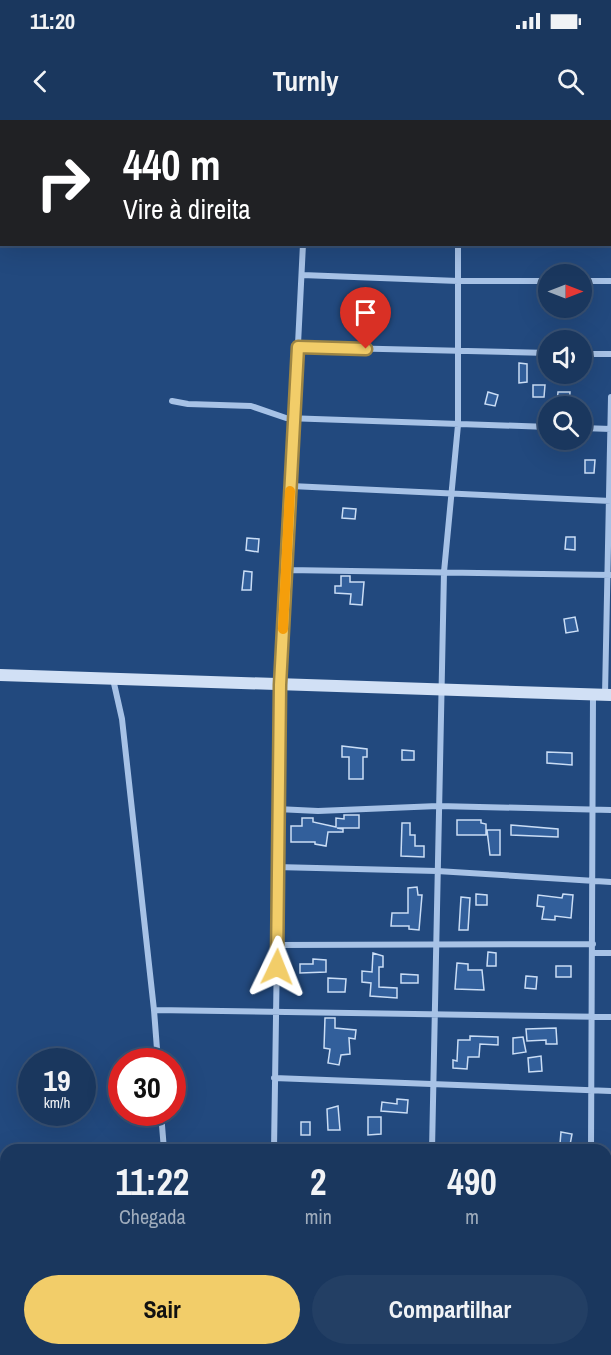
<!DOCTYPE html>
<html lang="pt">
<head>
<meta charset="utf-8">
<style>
  body { margin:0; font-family:"Archivo Narrow",sans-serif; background:#233f64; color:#f1f3f6; height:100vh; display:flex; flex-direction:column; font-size:22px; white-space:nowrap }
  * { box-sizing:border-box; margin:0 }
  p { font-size:20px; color:#9facbc }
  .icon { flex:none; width:33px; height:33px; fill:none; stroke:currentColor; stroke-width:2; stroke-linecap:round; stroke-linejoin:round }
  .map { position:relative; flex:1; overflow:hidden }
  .side { position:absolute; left:0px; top:1024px; width:612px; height:212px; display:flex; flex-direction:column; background:#1a375e; border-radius:18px 18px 0 0; box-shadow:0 6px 24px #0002,0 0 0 2px #385173 }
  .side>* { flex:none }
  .guide { position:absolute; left:0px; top:0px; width:612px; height:126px; box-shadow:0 6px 24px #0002,0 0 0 2px #385173; background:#202124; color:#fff; overflow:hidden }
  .needle { width:39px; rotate:90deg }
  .buttons { position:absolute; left:538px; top:144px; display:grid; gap:12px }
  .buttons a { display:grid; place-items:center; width:54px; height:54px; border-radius:50%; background:#1a375e; box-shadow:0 6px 24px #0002,0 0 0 2px #385173; font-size:30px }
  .speed { position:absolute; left:18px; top:928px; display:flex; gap:12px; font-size:30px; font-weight:700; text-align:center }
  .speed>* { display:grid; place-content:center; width:78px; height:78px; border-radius:50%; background:#1a375e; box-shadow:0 6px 24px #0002,0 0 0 2px #385173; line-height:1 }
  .speed small { font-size:15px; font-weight:400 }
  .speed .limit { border:9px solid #d22; background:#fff; color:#111 }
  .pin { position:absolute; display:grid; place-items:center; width:51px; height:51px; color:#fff; margin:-62px -26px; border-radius:50% 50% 50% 0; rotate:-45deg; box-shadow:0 0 6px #0007 }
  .pin .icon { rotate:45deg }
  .me { position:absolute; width:66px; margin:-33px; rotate:2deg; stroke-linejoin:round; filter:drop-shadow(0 0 4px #0008) }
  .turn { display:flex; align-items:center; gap:21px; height:126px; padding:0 24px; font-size:27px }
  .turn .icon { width:78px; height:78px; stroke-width:2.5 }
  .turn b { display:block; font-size:42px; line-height:51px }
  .eta { display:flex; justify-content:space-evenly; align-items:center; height:102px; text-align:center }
  .eta b { font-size:36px; font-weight:700; line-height:42px }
  .cta { display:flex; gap:12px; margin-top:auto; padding:12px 24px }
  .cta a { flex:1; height:69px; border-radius:36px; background:#f2cd69; color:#111; font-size:24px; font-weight:700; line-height:69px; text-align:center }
  .cta a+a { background:#233f64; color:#f1f3f6 }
  .status { display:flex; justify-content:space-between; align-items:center; height:42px; padding:0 30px; background:#1a375e; direction:ltr }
  .status svg { height:16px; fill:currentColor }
  header { display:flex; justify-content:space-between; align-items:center; height:78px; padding:0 24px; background:#1a375e; font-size:27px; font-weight:700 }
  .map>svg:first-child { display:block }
  .building { fill:#325f9b; stroke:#caddf5; stroke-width:1.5 }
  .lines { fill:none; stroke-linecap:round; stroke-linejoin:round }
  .street { stroke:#a7c2e6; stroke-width:6 }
  .secondary { stroke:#d1e0f5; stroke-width:12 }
  .route-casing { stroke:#9d8544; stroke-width:15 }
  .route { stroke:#f2cd69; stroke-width:10 }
  .slow { stroke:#f59e0b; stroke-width:10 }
</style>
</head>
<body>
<div class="status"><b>11:20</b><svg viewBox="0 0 49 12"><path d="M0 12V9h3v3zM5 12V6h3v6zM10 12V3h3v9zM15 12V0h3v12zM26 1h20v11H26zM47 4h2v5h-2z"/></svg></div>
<header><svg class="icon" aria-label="back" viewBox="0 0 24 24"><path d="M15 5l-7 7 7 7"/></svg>Turnly<svg class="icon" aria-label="search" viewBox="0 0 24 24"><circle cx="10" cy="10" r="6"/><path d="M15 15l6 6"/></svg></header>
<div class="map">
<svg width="611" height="1235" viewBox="0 0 611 1235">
  <rect width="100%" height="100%" fill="#22497e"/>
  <path class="building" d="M359 182H368L367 197H358Z
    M519 243 527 244V262L519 263Z
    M533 265H545L544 277H533Z
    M488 272 498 275 495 286 485 284Z
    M558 272H570L569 286 557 285Z
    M585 340H595L594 353H585Z
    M343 388 356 389 355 399 342 398Z
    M566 417H575V430L565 429Z
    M247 418 259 419 258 432 246 430Z
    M244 451 252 452 251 470H242Z
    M341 456H350V462H364L362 485 350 484 351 474 335 473V466H341Z
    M575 497 578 511 566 513 564 499Z
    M342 626 367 629V637H363V659H349V637H342Z
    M402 630 414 631V640H402Z
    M547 632 572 633V645L547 643Z
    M344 695H359V708H337L343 709V712H328L326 726 315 724V722H291V706H302V698H313V702L336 707V698L344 699Z
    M457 700H481V703L486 704V715H457Z
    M402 703H410V715H415V726H424V737L401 736Z
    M511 705 558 709V717L511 715Z
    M487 710H500V735H490Z
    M417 767 418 775H422L419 810 409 809V806H391L392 793H408V768Z
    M476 774 487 775V785H476Z
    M563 774 573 775 571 798 555 796V800L542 799 544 787 537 786 538 775 562 778Z
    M461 777 470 778 468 810H459Z
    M488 832 496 833V846H487Z
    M373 833 383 836V847H379V867L397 868V878L370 876 371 863 362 862V851L372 852Z
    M313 839 326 840V852L300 853V844H313Z
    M457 843 468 844V850H482L484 870 455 869Z
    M556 846H571V857H556Z
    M401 854 418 855V863H401Z
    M526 856 537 857 536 869 525 868Z
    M328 858 346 859 345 872H328Z
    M325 898H335V908L356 910 355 919 349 918 350 934 341 935 339 945 328 943 330 929 324 928Z
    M556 908 557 924H546V920L527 921 526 909Z
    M470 916 498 917V925L480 924 479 937H468L467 949 453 948V940L457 941 458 920H470Z
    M523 917 526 932 513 934V918Z
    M541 936 542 951 529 952 528 938Z
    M397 979 408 980 407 993 381 991 382 982 397 984Z
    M338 986 340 1010H328L327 989Z
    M368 997H381V1014L368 1015Z
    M301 1002H310V1015H301Z
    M561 1012 572 1014 570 1025 560 1024Z"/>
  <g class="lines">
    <path class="street" d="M555 0V2
      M235 2 236 0
      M310 2V0
      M464 2V0
      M610 16H611
      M610 91H611
      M302 155 458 161H549
      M582 161H611
      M298 227 549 233
      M582 234H611
      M172 281 188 284 251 286 286 298 549 307
      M582 308 611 309
      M291 366 611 381
      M287 450 611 455
      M113 559 122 599 154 890 611 897
      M605 575 611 277
      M277 689 318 691 438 686 611 690
      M276 747 437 751 611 762
      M278 825 593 824
      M593 833H611
      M154 890 158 942
      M274 958 611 971
      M161 993 164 1030
      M274 1030 281 565 303 124
      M432 1030 444 452 458 305V124
      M591 1030 593 575
      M606 1042H611
      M606 1118H611
      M606 1194H611
      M178 1230 179 1235
      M272 1235V1230
      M428 1235V1230
      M589 1235V1230"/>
    <path class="secondary" d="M0 555 611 575"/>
  </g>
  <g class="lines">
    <defs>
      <path id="route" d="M277 847 280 565 298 227 366 229"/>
    </defs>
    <use href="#route" class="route-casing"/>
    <use href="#route" class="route"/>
    <path class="slow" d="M283 509 290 371"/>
  </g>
</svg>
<div class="buttons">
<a><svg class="needle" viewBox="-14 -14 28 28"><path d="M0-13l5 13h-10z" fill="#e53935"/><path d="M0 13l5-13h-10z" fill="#9facbc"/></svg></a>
<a><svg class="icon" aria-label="sound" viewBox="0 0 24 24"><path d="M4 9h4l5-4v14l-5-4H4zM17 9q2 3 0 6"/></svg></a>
<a><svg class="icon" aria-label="search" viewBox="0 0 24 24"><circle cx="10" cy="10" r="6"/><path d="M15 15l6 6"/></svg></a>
</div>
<div class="speed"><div>19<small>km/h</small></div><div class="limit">30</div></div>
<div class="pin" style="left:366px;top:229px;background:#d93025"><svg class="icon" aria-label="arrive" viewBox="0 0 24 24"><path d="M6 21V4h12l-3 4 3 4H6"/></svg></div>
<svg class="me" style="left:277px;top:847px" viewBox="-20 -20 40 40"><path d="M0-17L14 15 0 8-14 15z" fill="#f2cd69" stroke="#fff" stroke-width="4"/></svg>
<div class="guide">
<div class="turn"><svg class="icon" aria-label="right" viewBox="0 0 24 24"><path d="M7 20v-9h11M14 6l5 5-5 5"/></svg><div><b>440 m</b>Vire à direita</div></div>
</div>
<section class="side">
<div class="eta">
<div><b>11:22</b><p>Chegada</p></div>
<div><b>2</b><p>min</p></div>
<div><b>490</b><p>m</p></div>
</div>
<div class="cta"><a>Sair</a><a>Compartilhar</a></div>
</section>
</div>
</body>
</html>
